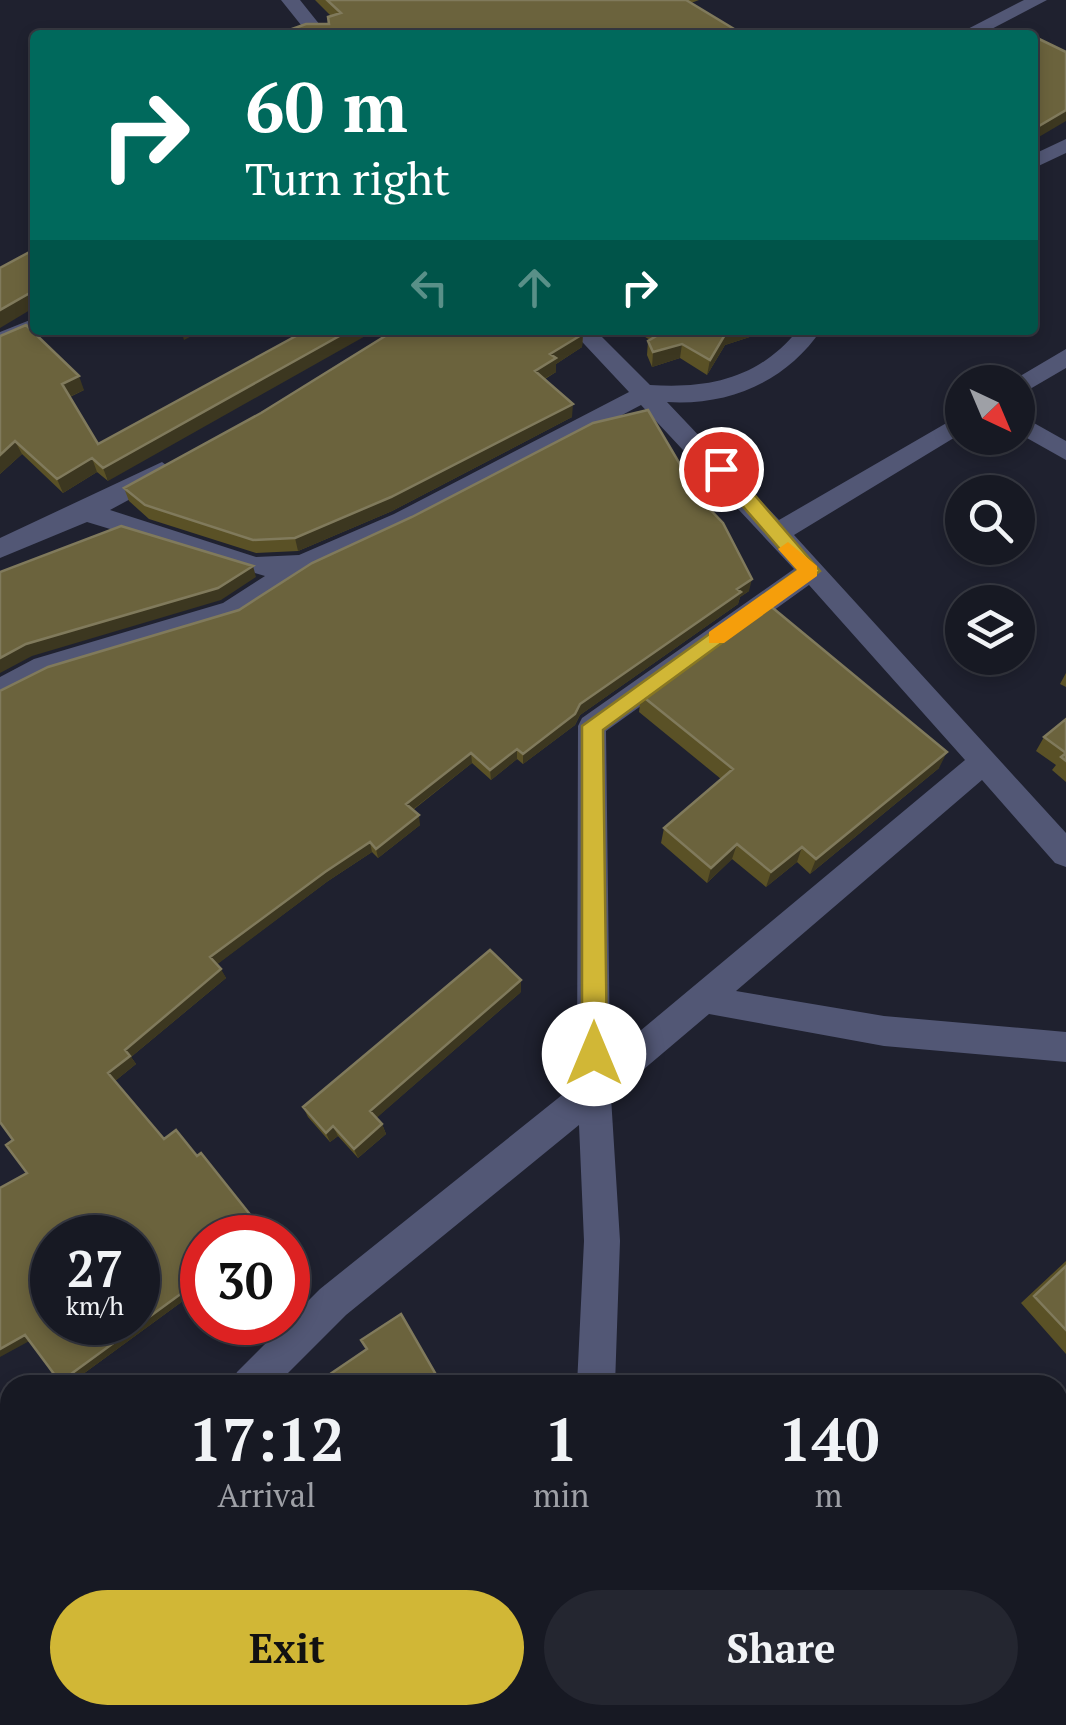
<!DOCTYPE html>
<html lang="en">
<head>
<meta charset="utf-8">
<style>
  body { margin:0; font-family:"PT Serif",serif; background:#242630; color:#f1f3f6; height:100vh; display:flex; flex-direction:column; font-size:38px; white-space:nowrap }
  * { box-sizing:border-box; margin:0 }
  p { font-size:32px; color:#9ea0a6 }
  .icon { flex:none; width:55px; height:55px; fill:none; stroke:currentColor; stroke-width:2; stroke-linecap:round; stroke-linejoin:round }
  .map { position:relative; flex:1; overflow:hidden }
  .side { position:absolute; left:0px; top:1375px; width:1068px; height:350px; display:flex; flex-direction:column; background:#171923; border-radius:30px 30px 0 0; box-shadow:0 5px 15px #0003,0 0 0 2px #363841 }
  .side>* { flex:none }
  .hud { position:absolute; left:30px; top:30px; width:1008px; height:305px; border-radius:10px; box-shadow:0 5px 15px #0003,0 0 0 2px #363841; background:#00695c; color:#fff; overflow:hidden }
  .needle { width:65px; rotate:136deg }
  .fabs { position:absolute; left:945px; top:365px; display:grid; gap:20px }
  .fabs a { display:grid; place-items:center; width:90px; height:90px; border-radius:50%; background:#171923; box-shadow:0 5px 15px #0003,0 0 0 2px #363841; font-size:50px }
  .speed { position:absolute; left:30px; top:1215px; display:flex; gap:20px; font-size:50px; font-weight:700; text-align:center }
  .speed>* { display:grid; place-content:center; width:130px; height:130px; border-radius:50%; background:#171923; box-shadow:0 5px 15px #0003,0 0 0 2px #363841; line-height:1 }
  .speed small { font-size:25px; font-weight:400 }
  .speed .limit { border:15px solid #d22; background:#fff; color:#111 }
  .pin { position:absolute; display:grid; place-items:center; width:85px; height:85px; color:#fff; margin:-42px; border:5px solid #fff; border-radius:50%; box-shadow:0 2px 10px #0007 }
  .me { position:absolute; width:110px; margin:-55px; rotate:0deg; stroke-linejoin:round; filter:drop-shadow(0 0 8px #0008) }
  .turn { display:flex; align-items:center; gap:35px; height:210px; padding:0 50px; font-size:45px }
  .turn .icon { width:130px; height:130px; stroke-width:2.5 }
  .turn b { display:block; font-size:70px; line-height:85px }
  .lanes { display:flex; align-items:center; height:95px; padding:0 50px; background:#0003; justify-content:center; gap:50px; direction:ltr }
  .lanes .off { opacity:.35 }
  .eta { display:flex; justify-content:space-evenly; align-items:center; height:170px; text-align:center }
  .eta b { font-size:60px; font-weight:700; line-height:70px }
  .primary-button { display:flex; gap:20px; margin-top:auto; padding:20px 50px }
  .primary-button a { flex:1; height:115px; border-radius:60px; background:#d1b736; color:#111; font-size:40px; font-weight:700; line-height:115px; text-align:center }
  .primary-button a+a { background:#242630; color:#f1f3f6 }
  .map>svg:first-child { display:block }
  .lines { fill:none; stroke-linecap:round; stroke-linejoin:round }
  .street { fill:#525775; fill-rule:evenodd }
  .wall { fill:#5a5126 }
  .shaded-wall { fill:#3c3720 }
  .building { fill:#6b633d; stroke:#807a5c; stroke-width:2.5; fill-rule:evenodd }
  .route { fill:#d1b736; stroke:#887723; stroke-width:2.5 }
  .slow { fill:#f59e0b }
</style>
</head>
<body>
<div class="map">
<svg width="1066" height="1725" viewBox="0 0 1066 1725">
  <rect width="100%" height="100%" fill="#1f212f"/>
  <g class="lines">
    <path class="street" d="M281 0H300L328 35H309Z
      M1024 0H1047L980 35H956Z
      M1066 139V153L1032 169V155Z
      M35 318V330H43L0 348V332Z
      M571 330H595L650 385C710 389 759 378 798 330H821C786 382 728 406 667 402L779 520 962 414V433L794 535 1066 833V867L1055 863 982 780 736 991 884 1016 1066 1032V1062L884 1046 709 1014 611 1097 620 1241 615 1385H577L584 1241 579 1125 346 1315 276 1385H231L237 1372 320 1289 577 1083 578 726 582 718 794 569 641 405 412 526 313 571 241 618 53 675 0 701V677L34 659 223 603 265 576 87 522 0 558V538L162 462 174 471 171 477 110 510 256 557 299 555 394 514 629 392ZM809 585 965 760 610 1056 606 731Z
      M1066 349V368L1018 396V382H1010Z
      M1018 414 1066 441V460L1018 433Z
      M10 1605V1649L0 1653V1609Z
      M582 1715H624L622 1725H580Z"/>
  </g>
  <path class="wall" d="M315 0H699L691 3 329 24 331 16Z
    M634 330H763L762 333 725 345 707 375 680 358 652 367 647 355 648 341 650 340Z
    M583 334 582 347 556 364V372L545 379 572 417 392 511 298 551 256 553 149 519 129 501 124 488 261 413Z
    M0 336 84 390 70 397 98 444 108 481 97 472 63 493 22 454 0 474Z
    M749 591 740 597 738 604 580 715 575 725 523 764 517 759 491 780 472 763 413 810 420 825 378 858 372 852 328 881 217 964 226 978 131 1057 136 1064 115 1081 164 1139 197 1156 260 1228 198 1282 202 1287 68 1385 27 1173 13 1140 0 691Z
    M1066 673V687L1060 684Z
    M641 695 939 768 810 874 797 862 766 887 732 859 707 883 661 843 664 828 721 779 639 712Z
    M1066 719V782L1052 770 1056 765 1036 751 1044 737Z
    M521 992 376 1118 382 1124 386 1134 358 1158 338 1136 330 1142 308 1117 303 1107Z
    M1066 1261V1354L1021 1303Z"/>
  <path class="shaded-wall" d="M1066 110V121L1032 141V130Z
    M35 290V307L0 328V310Z
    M181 330H203L184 340Z
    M350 330H376L108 481 103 468Z
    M727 330H763L762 333 725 345 707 375 710 360 723 331Z
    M583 334 582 347 556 364V372L535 384V371L550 354Z
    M682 344 680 358 652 367 653 352Z
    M79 376 84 390 67 398 62 384Z
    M573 404 572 417 392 511 298 551 295 538Z
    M15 441 22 454 0 474V455Z
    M92 458 97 472 63 493 57 479Z
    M253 566 256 577 221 600 32 656 0 673V658L26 644Z
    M752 579 749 591 740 597 738 604 580 715 575 725 523 764V754L580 704Z
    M517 749V759L491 780 490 770Z
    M947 752 939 768 810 874 816 859Z
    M471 753 472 763 407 814 406 804Z
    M419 815 420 825 378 858 376 849Z
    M370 842 372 852 328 881 215 966 210 957 325 872Z
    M737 844 732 859 707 883 711 868Z
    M802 847 797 862 766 887 771 872Z
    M221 969 226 978 131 1057 136 1064 115 1081 108 1073 125 1050Z
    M521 980V992L373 1121 370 1111Z
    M382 1124 386 1134 358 1158 354 1149Z
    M333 1126 338 1136 330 1142 326 1133Z
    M256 1222 260 1228 249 1238H238Z
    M202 1269V1278L198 1282 202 1287 68 1385 60 1382Z
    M25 1335 33 1339 0 1357V1349Z
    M0 1526 10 1548V1556L0 1567Z
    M20 1715H29L35 1725H25Z
    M263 1715H267L258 1725H253Z"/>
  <path class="building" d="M327 0H686L744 35H275L306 24H329L328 17 341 13Z
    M1037 38 1066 52V110L1032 130V41Z
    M35 249V290L0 310V268Z
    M26 325 79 376 62 384 98 444 307 330H350L103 468 92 458 57 479 15 441 0 455V336Z
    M395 330H580L583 334 550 354 556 358 535 371 573 404 391 497 295 538 253 540 145 505 124 488 261 413Z
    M659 330H727L723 331 726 333 710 360 682 344 653 352 648 341 661 333Z
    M648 410 701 500 723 523 752 579 737 589 741 592 580 704 575 714 523 754 517 749 490 770 471 753 406 804 419 815 376 849 370 842 325 872 210 957 221 969 125 1050 130 1056 108 1073 164 1139 176 1130 197 1156 201 1153 256 1222 238 1238H202V1269L193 1277 197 1282 60 1382 25 1335 0 1349V1188L27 1173 6 1145 13 1140 0 1122V691L48 667 239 610 312 563 412 517 593 423ZM52 1238H138V1322H52Z
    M121 526 253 566 218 588 26 644 0 658V572Z
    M768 604 947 752 816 859 802 847 771 872 737 844 711 868 664 828 733 769 641 695Z
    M1066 719V761L1061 757 1066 753 1044 737Z
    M490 950 521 980 370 1111 382 1124 354 1149 333 1126 326 1133 303 1107Z
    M1066 1266V1330L1034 1296Z
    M401 1314 442 1385H314L367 1349 361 1340Z
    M7 1692 10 1698V1715H20L25 1725H0V1698Z
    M231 1715H263L253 1725H238Z
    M293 1715H322L313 1725H300Z
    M382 1715H446L436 1725H389Z
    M459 1715H522L508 1725H464Z
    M697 1715H802L794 1725H705Z"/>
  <path class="route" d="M721 462 728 464 820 571 603 730 607 1054 603 1062 594 1065 585 1062 582 1054V726L798 570 714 473 712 469Z"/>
  <path class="slow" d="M788 542 817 566V576L724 643H709V632L797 570 778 549Z"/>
</svg>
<div class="fabs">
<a><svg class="needle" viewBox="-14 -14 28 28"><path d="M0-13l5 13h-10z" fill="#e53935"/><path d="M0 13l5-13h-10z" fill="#9ea0a6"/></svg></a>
<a><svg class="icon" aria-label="search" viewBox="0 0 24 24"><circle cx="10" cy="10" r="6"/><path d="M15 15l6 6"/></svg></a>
<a><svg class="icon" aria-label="layers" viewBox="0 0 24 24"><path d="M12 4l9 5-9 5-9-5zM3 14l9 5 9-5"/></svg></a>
</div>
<div class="speed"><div>27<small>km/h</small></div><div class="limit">30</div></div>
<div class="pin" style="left:721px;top:469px;background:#d93025"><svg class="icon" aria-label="arrive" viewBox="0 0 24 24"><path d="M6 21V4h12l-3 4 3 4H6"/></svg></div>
<svg class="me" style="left:594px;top:1054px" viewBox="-20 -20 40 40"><circle r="19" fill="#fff"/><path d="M0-13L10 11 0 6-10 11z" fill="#d1b736"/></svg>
<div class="hud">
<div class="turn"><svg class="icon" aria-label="right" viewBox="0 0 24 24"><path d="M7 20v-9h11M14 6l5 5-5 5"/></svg><div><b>60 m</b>Turn right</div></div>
<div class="lanes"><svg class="icon off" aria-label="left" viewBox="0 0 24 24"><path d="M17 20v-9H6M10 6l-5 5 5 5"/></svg><svg class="icon off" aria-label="ahead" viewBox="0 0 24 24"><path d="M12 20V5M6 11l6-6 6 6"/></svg><svg class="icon" aria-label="right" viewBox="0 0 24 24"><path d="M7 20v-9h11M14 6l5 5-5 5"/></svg></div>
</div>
<section class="side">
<div class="eta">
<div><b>17:12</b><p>Arrival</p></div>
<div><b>1</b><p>min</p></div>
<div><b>140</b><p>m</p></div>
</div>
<div class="primary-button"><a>Exit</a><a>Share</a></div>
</section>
</div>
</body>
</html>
